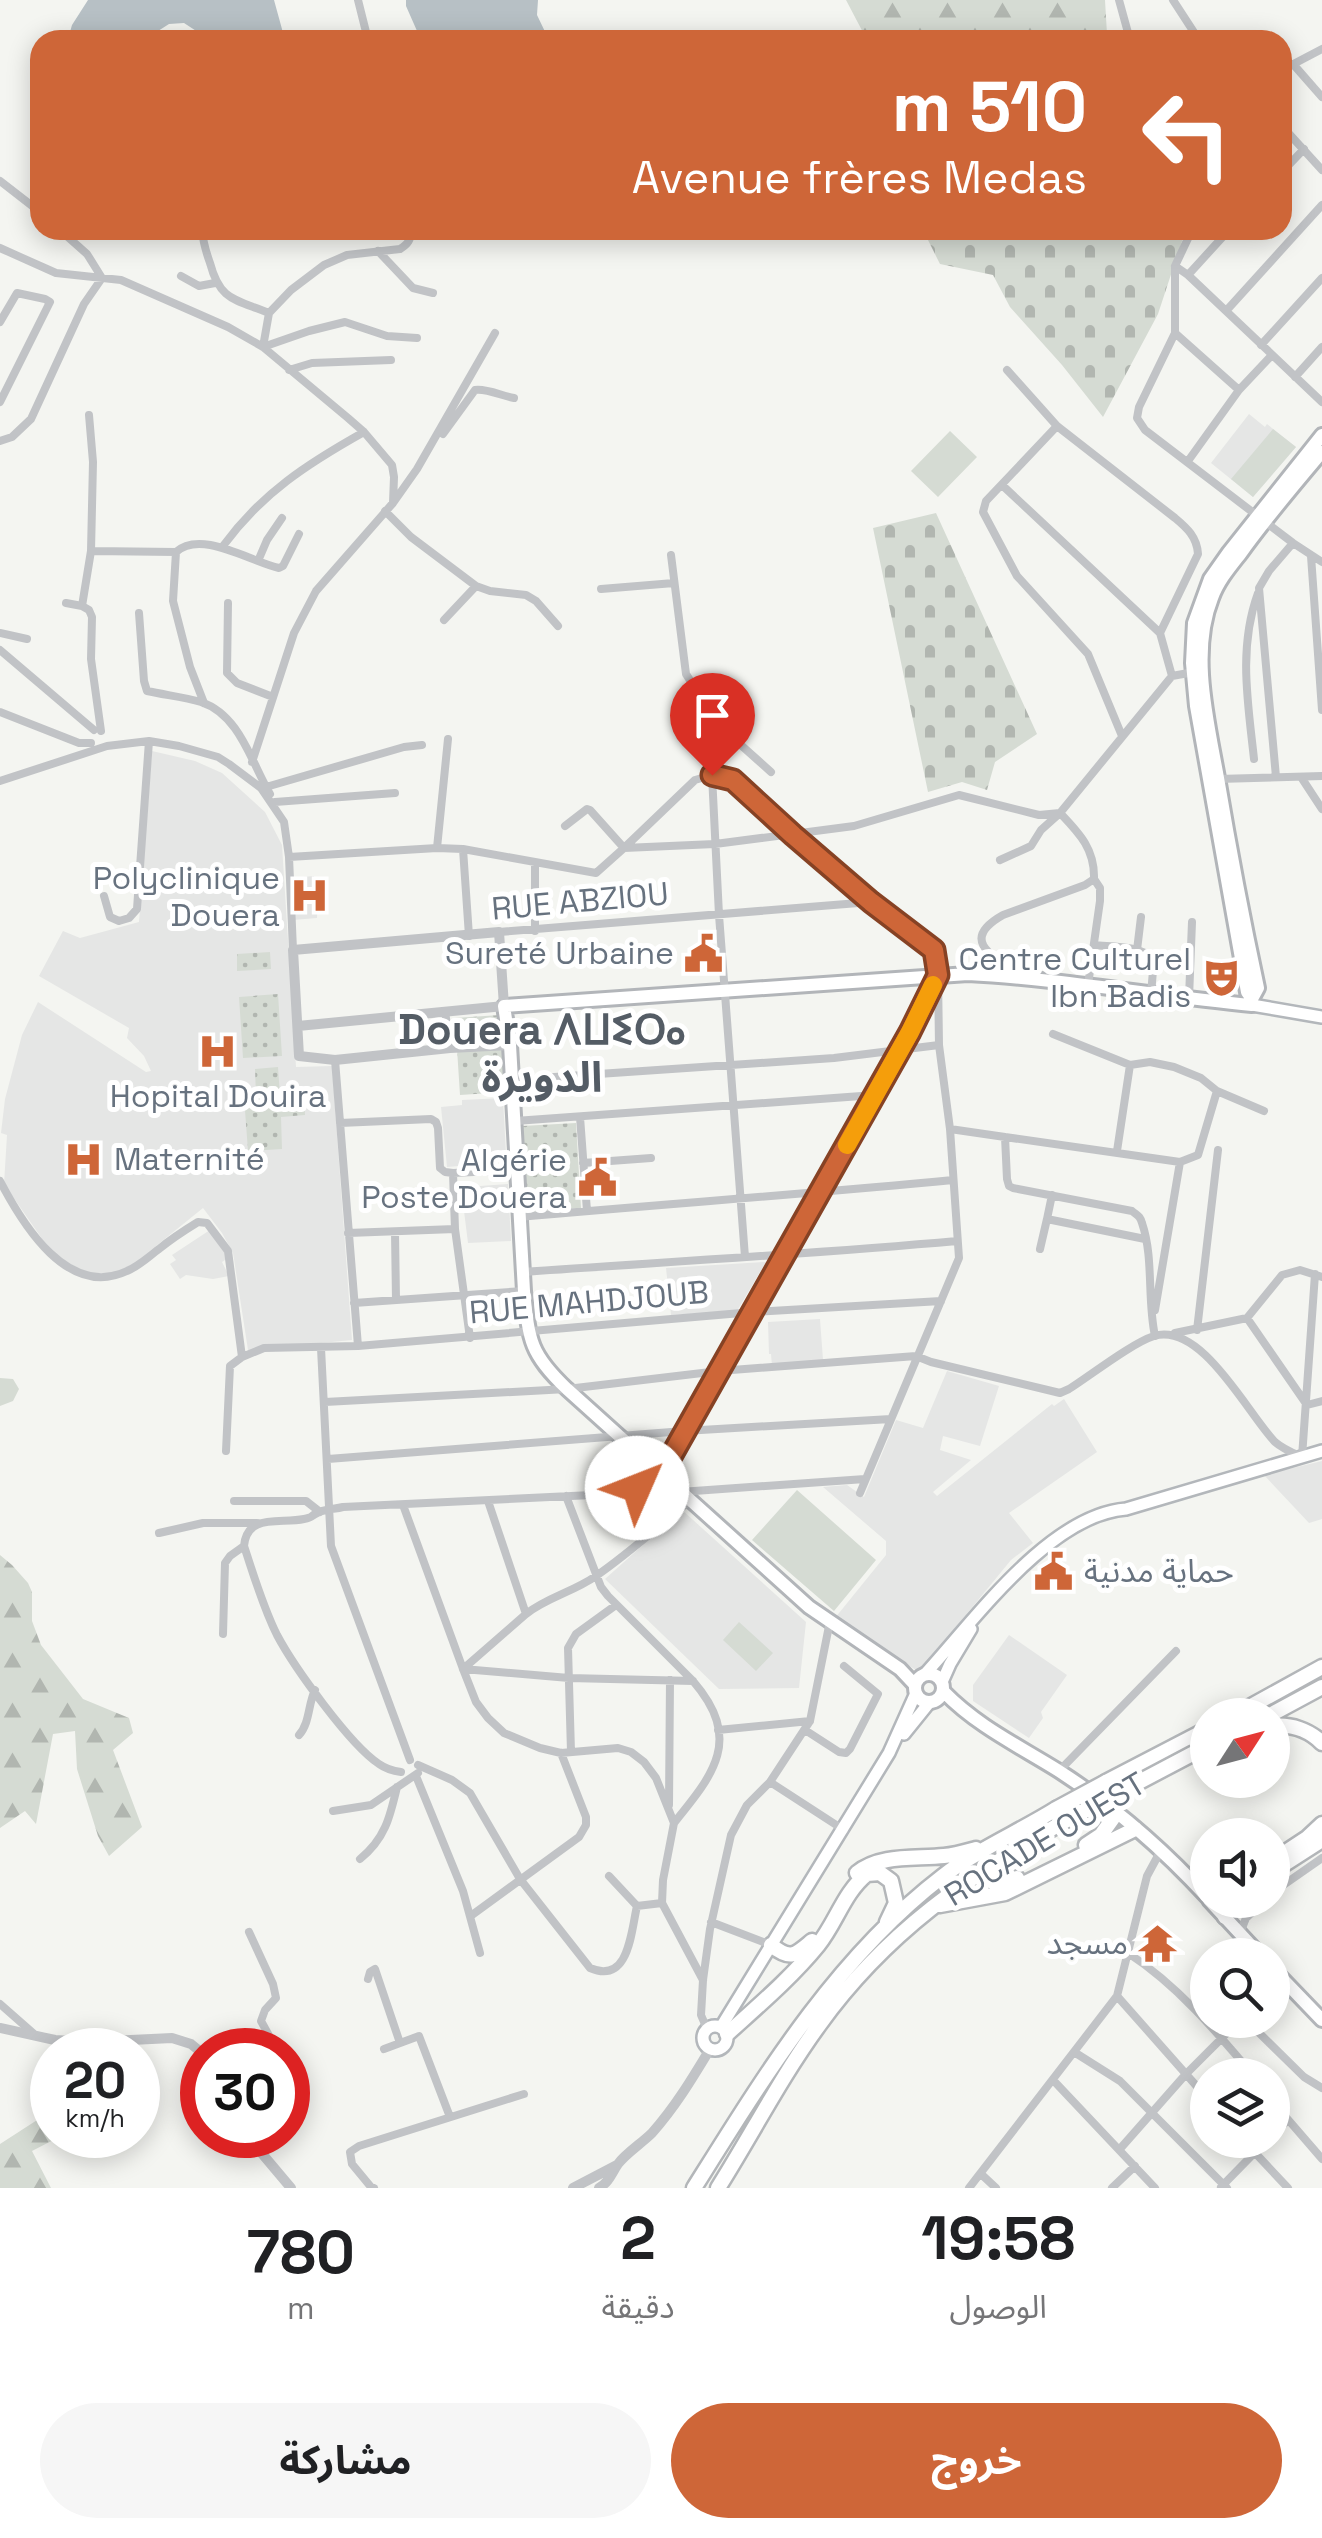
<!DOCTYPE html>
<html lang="ar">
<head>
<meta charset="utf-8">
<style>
  body { margin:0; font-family:"Space Grotesk","Noto Sans Arabic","Noto Sans Tifinagh",sans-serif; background:#f6f6f6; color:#202124; direction:rtl; height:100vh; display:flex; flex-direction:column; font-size:38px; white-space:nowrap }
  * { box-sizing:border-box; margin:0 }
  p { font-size:32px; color:#757577 }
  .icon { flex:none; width:55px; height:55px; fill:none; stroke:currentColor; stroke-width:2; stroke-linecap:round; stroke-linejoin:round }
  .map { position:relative; height:2188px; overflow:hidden; direction:ltr }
  .sheet { display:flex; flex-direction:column; background:#fff; flex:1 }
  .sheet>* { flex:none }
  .banner { position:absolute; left:30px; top:30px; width:1262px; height:210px; border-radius:30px; box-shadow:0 5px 25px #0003; direction:rtl; background:#ce6638; color:#fff; overflow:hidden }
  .needle { width:65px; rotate:54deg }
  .fabs { position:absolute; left:1190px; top:1698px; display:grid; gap:20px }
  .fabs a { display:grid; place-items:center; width:100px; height:100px; border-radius:50%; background:#fff; box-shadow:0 5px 25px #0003; font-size:50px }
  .speed { position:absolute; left:30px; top:2028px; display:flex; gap:20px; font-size:50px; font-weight:700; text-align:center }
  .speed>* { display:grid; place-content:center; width:130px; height:130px; border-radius:50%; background:#fff; box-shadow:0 5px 25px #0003; line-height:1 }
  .speed small { font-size:25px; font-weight:400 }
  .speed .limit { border:15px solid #d22; background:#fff; color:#111 }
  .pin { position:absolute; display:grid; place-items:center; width:85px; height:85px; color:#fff; margin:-102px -42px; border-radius:50% 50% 50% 0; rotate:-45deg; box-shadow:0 0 10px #0007 }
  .pin .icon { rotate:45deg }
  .me { position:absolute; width:110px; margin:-55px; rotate:46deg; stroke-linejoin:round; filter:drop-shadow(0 0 8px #0008) }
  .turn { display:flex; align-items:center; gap:35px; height:210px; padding:0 40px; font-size:45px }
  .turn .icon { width:130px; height:130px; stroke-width:2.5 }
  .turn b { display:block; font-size:70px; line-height:85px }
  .eta { display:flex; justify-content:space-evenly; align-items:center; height:170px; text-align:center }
  .eta b { font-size:60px; font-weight:700; line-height:70px }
  .cta { display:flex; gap:20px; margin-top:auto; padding:20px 40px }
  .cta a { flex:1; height:115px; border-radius:60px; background:#ce6638; color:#fff; font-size:40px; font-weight:700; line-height:115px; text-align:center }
  .cta a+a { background:#f6f6f6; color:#202124 }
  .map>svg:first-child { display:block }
  .built { fill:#e5e6e5 }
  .forest { fill:url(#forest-firs) }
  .cemetery { fill:url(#cemetery-stones) }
  .park { fill:url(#park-dots) }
  .garden { fill:#d5dbd3 }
  .water { fill:#b7c0c5 }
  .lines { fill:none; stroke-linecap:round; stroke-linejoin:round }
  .secondary-casing { stroke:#b3b7bb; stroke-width:16 }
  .primary-casing { stroke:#b2b5b9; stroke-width:18 }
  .trunk-casing { stroke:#b3b6b9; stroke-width:19 }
  .minor { stroke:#c1c3c6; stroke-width:8 }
  .tertiary { stroke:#c1c3c6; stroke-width:10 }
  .secondary { stroke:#fff; stroke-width:11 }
  .primary { stroke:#fff; stroke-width:12 }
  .trunk { stroke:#fff; stroke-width:14 }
  .trunk-bridge-casing { stroke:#b3b6b9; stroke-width:19; stroke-linecap:butt }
  .trunk-bridge { stroke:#fff; stroke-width:14 }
  .route-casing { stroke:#864224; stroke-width:25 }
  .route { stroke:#ce6638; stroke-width:18 }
  .slow { stroke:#f59e0b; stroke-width:18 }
  .labels { text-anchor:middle; stroke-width:10; stroke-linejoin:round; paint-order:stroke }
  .poi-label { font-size:32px; fill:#67727f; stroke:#fff; text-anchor:end }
  .street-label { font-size:32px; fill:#67727f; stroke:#fff }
  .district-label { font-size:42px; font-weight:bold; fill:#545c65; stroke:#fff }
</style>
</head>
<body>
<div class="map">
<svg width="1322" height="2188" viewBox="0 0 1322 2188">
  <defs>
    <pattern id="forest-firs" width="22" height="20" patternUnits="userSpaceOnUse" patternTransform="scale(2.5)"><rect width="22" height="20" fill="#d5dbd3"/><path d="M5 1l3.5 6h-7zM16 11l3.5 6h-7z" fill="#b1b6b0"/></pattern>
    <pattern id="cemetery-stones" width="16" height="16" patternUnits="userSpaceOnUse" patternTransform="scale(2.5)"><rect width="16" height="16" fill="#d5dbd3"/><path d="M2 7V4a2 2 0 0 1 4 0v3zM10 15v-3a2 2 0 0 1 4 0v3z" fill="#b1b6b0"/></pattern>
    <pattern id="park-dots" width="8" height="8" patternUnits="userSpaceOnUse" patternTransform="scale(2.5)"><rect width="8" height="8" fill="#d5dbd3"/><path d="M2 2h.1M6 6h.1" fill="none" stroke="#b1b6b0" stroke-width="1.8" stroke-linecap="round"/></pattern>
  </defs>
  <rect width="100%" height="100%" fill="#f4f5f1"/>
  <path class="built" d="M1249 414 1265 427 1267 424 1296 447 1253 497 1211 463Z
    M152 751 195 761 222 773 265 812 282 845 296 1067 332 1066 352 1340 248 1350 233 1253 222 1233 203 1208 135 1263 113 1274 84 1272 57 1256 45 1243 4 1184 7 1135 1 1133 5 1099 22 1035 38 1002 146 1072 151 1071 144 1056 127 1038 129 1028 39 976 63 931 80 938 139 922Z
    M314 876 315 888 318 889 317 918 293 920 292 907H298L301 903 303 877Z
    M503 1098 506 1154H494V1163L447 1167 441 1107 462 1105V1100Z
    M508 1184 511 1241 468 1243 464 1211 467 1210 466 1187Z
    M210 1230 228 1258 222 1262 229 1276 213 1279 186 1275 180 1279 170 1264 176 1260 172 1255Z
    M766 1262 737 1311 671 1315 666 1268Z
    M820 1319 823 1360 772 1366 771 1354H769L768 1322Z
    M947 1371 999 1386 980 1446 943 1436 940 1450 971 1460 933 1492 937 1496 1052 1404 1054 1406 1064 1399 1097 1452 1009 1513 1033 1543 1011 1560 919 1672 835 1618 886 1555V1541L823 1487 847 1485 864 1497 896 1420 923 1428Z
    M1322 1461V1519L1309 1523 1264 1475Z
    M682 1510 806 1622 799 1688 719 1689 605 1579Z
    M1009 1635 1067 1675 1041 1712 1043 1718 1029 1738 973 1701V1685Z"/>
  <path class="forest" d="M846 0H1105L1107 34 1109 40H867Z
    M0 1378 13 1379 19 1389 13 1401 0 1406Z
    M0 1555 12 1565 28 1583 32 1592V1621L41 1645 83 1699 129 1718 133 1733 113 1750 142 1827 109 1856 98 1836 77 1769 75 1731 53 1734 36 1824 25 1811 0 1828Z
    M52 2076V2135H63L32 2151 51 2188H0V2144L48 2113 47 2077Z"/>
  <path class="cemetery" d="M923 230H1167L1184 235 1158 314 1103 417 1062 365 1010 307 993 275 940 264Z
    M936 513 1037 734 995 762 987 790 962 782 928 792 873 528Z"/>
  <path class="park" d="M270 952 271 969 237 971V954Z
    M278 994 282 1056 243 1058 239 997Z
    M500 1015 505 1092 460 1095 455 1018Z
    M278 1067 280 1096 304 1095 305 1115 281 1117 282 1149 248 1151 244 1097 256 1096 255 1069Z
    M576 1123 581 1208 528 1212 522 1126Z"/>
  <path class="garden" d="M1273 429 1296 447 1253 497 1231 479Z
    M950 431 977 457 938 497 911 471Z
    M797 1490 876 1560 834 1611 752 1540Z
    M739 1622 773 1653 756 1671 723 1640Z"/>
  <path class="water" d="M88 0H274L285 40H210L184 23 169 24 144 40 68 39 72 25Z
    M406 0H538L537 15 549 40H421L406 6Z"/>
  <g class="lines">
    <defs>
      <path id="secondary" d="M1252 1005 1322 1017
        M661 1474C752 1307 854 1146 938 975
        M925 1674C974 1621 1049 1515 1126 1509L1322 1451
        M942 1682 950 1664 971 1629
        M904 1734 929 1703
        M703 2038a12 12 0 1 1 24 0a12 12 0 1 1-24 0Z
        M721 2027 889 1753 916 1693"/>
      <path id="primary" d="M1252 999 1258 988C1243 918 1230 849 1218 778 1208 722 1190 653 1212 598 1218 581 1230 567 1241 553 1266 518 1294 485 1322 452
        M915 1688a14 14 0 1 1 28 0a14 14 0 1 1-28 0Z
        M915 1685 900 1669 809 1607 567 1389C530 1354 529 1341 524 1291L510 1045 504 1006 968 974C1063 979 1157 996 1252 1005V999L1247 992 1196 706 1192 663 1194 623 1210 579 1229 552 1322 435
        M944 1692C977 1726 1019 1746 1059 1771 1112 1805 1165 1851 1208 1898
        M1209 1900 1260 1955
        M1272 1968 1322 2020"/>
      <path id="trunk" d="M1235 1715 1322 1667
        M1270 1715 1322 1687
        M1272 1726C1291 1724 1309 1730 1322 1743
        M1106 1782 1208 1729
        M1086 1845 1101 1835 1116 1814
        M1272 1861 1307 1838 1322 1824
        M993 1863 991 1878 995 1884H1003L1017 1878
        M1272 1872 1322 1840
        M857 1873C880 1854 915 1859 944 1856 955 1855 965 1852 976 1849
        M940 1905 1005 1893 1135 1829
        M1225 1917 1224 1909 1230 1900
        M771 1945C791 1961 795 1955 812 1941
        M727 2034C758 2006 792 1977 818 1945 836 1923 844 1892 867 1874L880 1873 891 1881 896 1903 887 1922
        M694 2188C765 2075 836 1958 943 1876 977 1850 1019 1832 1056 1809
        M718 2188C752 2134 781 2077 819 2025 886 1932 967 1877 1065 1821"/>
    </defs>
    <use href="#secondary" class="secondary-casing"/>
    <use href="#primary" class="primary-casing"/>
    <use href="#trunk" class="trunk-casing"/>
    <path class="minor" d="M358 0 368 40
      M1119 0 1130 40
      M1173 0 1199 40
      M1293 64 1322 97
      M1282 70 1322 49
      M1282 126 1322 170
      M1282 172 1304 149
      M0 181 40 212
      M202 230C203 241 206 252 210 263 220 301 235 299 269 313
      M411 230C411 240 408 244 400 249L347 255 324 265 291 290 269 313 263 347 309 331 345 322 387 336 417 338
      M1192 230 1175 266V333L1139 407 1137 418 1145 430 1293 543 1322 562
      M0 248 56 273 121 280 228 327 263 347 348 418 364 432 392 465 394 477 393 503 316 591 294 633 252 762
      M378 251 413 288 433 293
      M1175 266 1188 275 1322 402
      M1188 275 1229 230
      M181 276 199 286 215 283
      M1226 311 1322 205
      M0 322 17 293 45 299 50 302 0 402
      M1175 333 1239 390
      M1261 345 1322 278
      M289 370 312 363 391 360
      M1007 370 1057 426 1175 518C1187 528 1197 537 1198 554L1160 633
      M1295 377 1322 347
      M1057 426 986 501 983 512 1017 576 1088 654 1122 736
      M443 434 475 390C486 388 502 396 514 398
      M0 441 12 437 31 419 84 304 102 278 87 254 60 230
      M1188 461 1239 390 1272 355
      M1002 485 1160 633 1172 676
      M393 503 417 469 495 333
      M385 511 411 537 476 586 490 591 526 595 536 601 558 626
      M223 546C262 493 307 464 364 432
      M91 551 176 552
      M671 555 686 674 726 737C728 752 720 763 712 775L719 915 745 1257
      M1311 556 1322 710
      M258 561 267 540 282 518
      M601 589 674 583
      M66 603 82 606 89 610 92 617 91 659 101 731
      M228 603 227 673 237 683 273 697
      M82 606 91 551 93 462 89 415
      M139 613 144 681 147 691C165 695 184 697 201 702 240 715 251 762 270 794
      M444 620 476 586
      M0 633 27 639
      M0 650 94 730
      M204 703 190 667 173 601 176 552C201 529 251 562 279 568L283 566 299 534
      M0 712 79 743H91
      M726 737 733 738 771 772
      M1254 759C1248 703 1238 648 1258 593
      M1276 777 1259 588 1269 571 1293 543
      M1301 777 1322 809
      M1218 779 1322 776
      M0 781 107 746 149 741 179 746 218 757 229 764 261 788 284 822 289 857 293 950
      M266 787 404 747 422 745
      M275 802 395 793
      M565 826 587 809 590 810 624 848 695 780 712 775 729 777 871 902 933 950 938 975 939 1045 950 1129 959 1258 860 1493
      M437 848 448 739
      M463 849 469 936
      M289 857 437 848 463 849 596 873 624 848 715 844 854 826 959 795 1039 815 1060 813 1172 676 1194 672
      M1000 860 1031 846 1041 830 1060 813C1079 833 1095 849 1094 879L1085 885 1003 915C957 941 995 958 1022 974
      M535 862V931
      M104 896 110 917 119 921 129 918 137 909 149 741
      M499 932 871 902
      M1094 945C1113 947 1139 945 1154 959L1151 994
      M1137 950 1141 917
      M1088 985 1100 901V888L1094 879
      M1189 998 1192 922
      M445 1011 450 1048
      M1053 1034 1130 1065 1150 1062 1174 1067 1201 1078 1217 1091 1264 1111
      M335 1060 358 1346
      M510 1080 834 1058 939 1045
      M580 1117 587 1211
      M515 1121 875 1095
      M340 1123 431 1119 436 1122 438 1128 440 1168 445 1172 453 1173
      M950 1129 1005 1137 1007 1179 1009 1186 1013 1188 1132 1211C1138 1216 1140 1216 1142 1223 1154 1258 1147 1300 1155 1336
      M1005 1137 1180 1162 1198 1155 1217 1091
      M1117 1151 1130 1065
      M583 1163 651 1158
      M0 1181C23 1225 68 1299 127 1271 139 1266 148 1257 159 1249 171 1239 185 1230 198 1222L207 1223 228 1251 242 1357
      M1052 1195 1047 1219 1145 1239
      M519 1217C664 1204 808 1194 953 1180
      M455 1229 470 1338
      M395 1232 396 1300
      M348 1233 455 1229 453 1173 517 1170
      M1040 1249 1047 1219
      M522 1272C667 1262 812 1254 957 1241
      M354 1303 524 1291
      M1155 1310 1180 1162
      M1247 1318 1307 1405 1322 1401
      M1197 1330 1218 1150
      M1175 1333 1247 1318 1282 1275 1300 1270 1322 1277
      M321 1348 331 1546 410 1760
      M325 1402 567 1389 719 1371 916 1356 931 1362 1060 1393 1069 1389C1091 1375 1132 1343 1154 1336 1202 1322 1247 1413 1275 1442 1283 1449 1293 1453 1302 1457L1315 1274
      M226 1451 230 1366 242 1357 264 1348 358 1346 753 1312 941 1301
      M328 1459 684 1431 891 1419
      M680 1492 865 1479
      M566 1496 601 1587 608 1596 693 1681C743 1739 714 1774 674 1823
      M234 1501H306L320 1512
      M403 1505 463 1669 476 1702 488 1718 504 1733 540 1748 561 1753 618 1748 631 1752 644 1762 656 1778 674 1823 663 1880 662 1903 703 1980
      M159 1533 203 1523H257
      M526 1614C548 1597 573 1592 596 1576 628 1554 659 1526 690 1501
      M223 1634 225 1563 230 1556 244 1546
      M463 1669 569 1678 693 1681
      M463 1669 526 1614 488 1501
      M718 1730 810 1721
      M805 1730 839 1752 846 1753 850 1749 878 1694 844 1666
      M299 1735C310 1723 308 1704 315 1690
      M571 1752 568 1648 576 1634 616 1605
      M418 1765 452 1780 470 1793 520 1879 590 1968C629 1985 631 1932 637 1906L662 1903
      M1059 1771 1176 1651
      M401 1772C393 1771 386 1769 379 1764 350 1745 294 1667 277 1635 263 1607 254 1576 244 1546 247 1513 280 1524 304 1519 315 1517 308 1517 319 1512 326 1509 335 1509 343 1507L613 1494 637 1488 661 1474
      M416 1776 463 1891 480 1953
      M770 1782 844 1830
      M669 1805 670 1680
      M333 1811 371 1805 418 1773
      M360 1859C385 1839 390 1817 397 1787
      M609 1876 637 1906
      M1272 1893 1322 1858
      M472 1915 579 1837 586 1825V1817L561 1753
      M711 1922 771 1945
      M249 1932 273 1984 276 1998 265 2010 261 2021 272 2041 268 2050
      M1240 1933 1246 1918 1265 1900
      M1128 1953C1177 1985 1215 2030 1253 2075
      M368 1979 370 1972 375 1969 400 2043
      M1117 1996 1208 2099
      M0 2004 33 2033
      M1246 2020 1304 2077 1322 2088
      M707 2029 701 2015 703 1980 710 1929 731 1835 747 1805 770 1782 810 1721 830 1621
      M384 2049 419 2036 450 2117
      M1074 2052 1120 2081 1227 2188
      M1053 2080 1155 2188
      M1272 2101 1322 2159
      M1272 2135 1287 2121
      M1243 2140 1288 2188
      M1119 2150 1186 2074 1240 2020
      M981 2174 996 2188
      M1221 2187 1267 2140
      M374 2188 371 2187 352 2164 350 2152 359 2146 524 2094
      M969 2188 1117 1996 1147 1876 1160 1852
      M1112 2188 1135 2166"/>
    <path class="tertiary" d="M298 1026 504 1006 499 932 293 950 299 1056 335 1060 450 1048 510 1045
      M0 2028 55 2040 90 2042 172 2038 191 2044 202 2053
      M251 2135 259 2150 291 2188
      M573 2188 617 2165
      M599 2188C610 2181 611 2174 618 2164 625 2154 642 2143 652 2133 675 2107 692 2079 710 2049"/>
    <use href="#secondary" class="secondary"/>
    <use href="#primary" class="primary"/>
    <use href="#trunk" class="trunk"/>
    <defs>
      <path id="trunk-bridge" d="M1056 1809 1106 1782
        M1065 1821 1194 1753"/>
    </defs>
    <use href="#trunk-bridge" class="trunk-bridge-casing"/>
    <use href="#trunk-bridge" class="trunk-bridge"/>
  </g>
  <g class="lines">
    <defs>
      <path id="route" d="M637 1488 661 1474 910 1032 938 975 934 950 871 902 793 835 733 780 712 775"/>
    </defs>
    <use href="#route" class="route-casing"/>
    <use href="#route" class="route"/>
    <path class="slow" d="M847 1145 910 1032 933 985"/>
  </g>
  <defs>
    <symbol id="hospital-bare" viewBox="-9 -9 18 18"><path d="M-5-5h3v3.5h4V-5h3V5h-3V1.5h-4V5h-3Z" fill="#ce6638" stroke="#fff" stroke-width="2.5" paint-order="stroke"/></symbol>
    <symbol id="civic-bare" viewBox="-9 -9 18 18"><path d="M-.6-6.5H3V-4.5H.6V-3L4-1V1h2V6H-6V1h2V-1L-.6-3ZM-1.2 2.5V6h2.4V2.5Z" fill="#ce6638" stroke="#fff" stroke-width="2.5" paint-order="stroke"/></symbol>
    <symbol id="theatre-bare" viewBox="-9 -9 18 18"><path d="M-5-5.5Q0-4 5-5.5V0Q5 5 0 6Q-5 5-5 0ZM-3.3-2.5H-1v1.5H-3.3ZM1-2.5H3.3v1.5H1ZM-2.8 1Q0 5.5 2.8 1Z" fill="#ce6638" stroke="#fff" stroke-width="2.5" paint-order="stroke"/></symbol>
    <symbol id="temple-bare" viewBox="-9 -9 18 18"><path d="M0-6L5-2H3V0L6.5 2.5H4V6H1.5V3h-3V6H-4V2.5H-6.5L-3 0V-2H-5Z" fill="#ce6638" stroke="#fff" stroke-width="2.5" paint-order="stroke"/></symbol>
  </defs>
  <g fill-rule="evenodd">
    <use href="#hospital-bare" x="282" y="868" width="55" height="55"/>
    <use href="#civic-bare" x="676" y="926" width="55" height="55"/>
    <use href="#theatre-bare" x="1194" y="950" width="55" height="55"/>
    <use href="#hospital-bare" x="190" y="1024" width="55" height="55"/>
    <use href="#hospital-bare" x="56" y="1132" width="55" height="55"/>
    <use href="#civic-bare" x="570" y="1150" width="55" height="55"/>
    <use href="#civic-bare" x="1026" y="1544" width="55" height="55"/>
    <use href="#temple-bare" x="1130" y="1916" width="55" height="55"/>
  </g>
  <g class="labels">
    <g class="poi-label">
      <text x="280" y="889">Polyclinique<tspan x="280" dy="37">Douera</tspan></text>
      <text x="674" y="964">Sureté Urbaine</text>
      <text x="1191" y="970">Centre Culturel<tspan x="1191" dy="37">Ibn Badis</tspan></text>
      <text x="218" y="1107" text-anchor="middle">Hopital Douira</text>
      <text x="114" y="1170" text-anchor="start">Maternité</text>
      <text x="567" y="1171">Algérie<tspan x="567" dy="37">Poste Douera</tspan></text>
      <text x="1084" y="1582" text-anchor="start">حماية مدنية</text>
      <text x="1128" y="1954">مسجد</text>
    </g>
    <g class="street-label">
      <text transform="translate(580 901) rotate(-5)" y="11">RUE ABZIOU</text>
      <text transform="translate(589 1302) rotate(-5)" y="11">RUE MAHDJOUB</text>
      <text transform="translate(1045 1839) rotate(-31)" y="11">ROCADE OUEST</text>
    </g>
    <g class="district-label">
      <text x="542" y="1044">Douera ⴷⵡⵉⵔⴰ<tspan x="542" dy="48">الدويرة</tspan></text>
    </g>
  </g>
</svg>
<div class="fabs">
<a><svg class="needle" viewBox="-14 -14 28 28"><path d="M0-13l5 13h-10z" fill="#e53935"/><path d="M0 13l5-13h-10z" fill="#757577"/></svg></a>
<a><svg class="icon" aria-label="sound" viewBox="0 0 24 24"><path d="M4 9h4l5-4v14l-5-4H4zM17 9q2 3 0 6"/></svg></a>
<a><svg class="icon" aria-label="search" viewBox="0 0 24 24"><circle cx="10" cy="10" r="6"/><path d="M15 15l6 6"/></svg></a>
<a><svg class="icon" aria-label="layers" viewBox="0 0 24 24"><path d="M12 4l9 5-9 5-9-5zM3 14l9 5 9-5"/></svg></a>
</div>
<div class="speed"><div>20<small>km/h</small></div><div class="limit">30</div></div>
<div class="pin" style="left:712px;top:775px;background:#d93025"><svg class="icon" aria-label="arrive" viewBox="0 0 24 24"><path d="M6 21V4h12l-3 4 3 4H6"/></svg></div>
<svg class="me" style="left:637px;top:1488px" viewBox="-20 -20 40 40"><circle r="19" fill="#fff"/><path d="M0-13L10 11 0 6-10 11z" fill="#ce6638"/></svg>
<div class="banner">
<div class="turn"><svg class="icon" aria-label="left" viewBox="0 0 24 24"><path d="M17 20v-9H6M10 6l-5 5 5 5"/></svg><div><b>510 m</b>Avenue frères Medas</div></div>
</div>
</div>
<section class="sheet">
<div class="eta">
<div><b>19:58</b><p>الوصول</p></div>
<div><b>2</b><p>دقيقة</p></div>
<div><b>780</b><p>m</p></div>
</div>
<div class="cta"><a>خروج</a><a>مشاركة</a></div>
</section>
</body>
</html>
